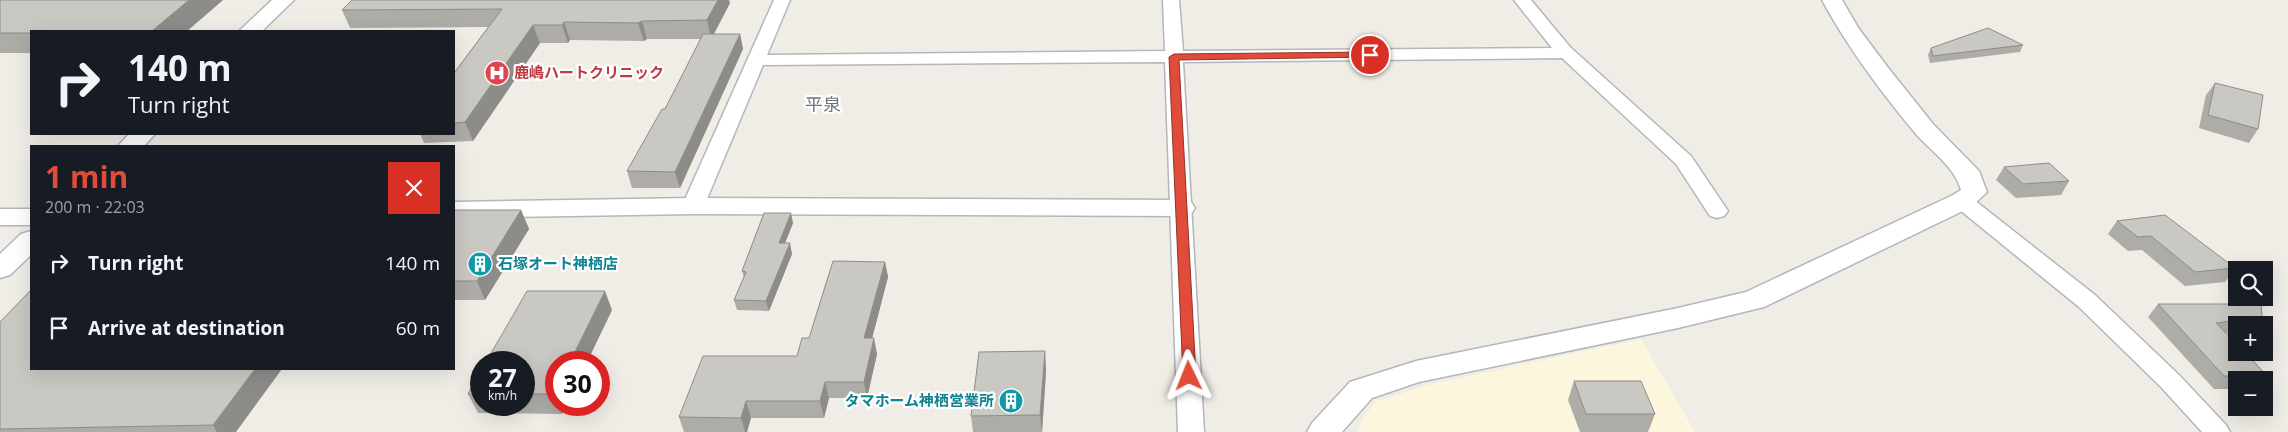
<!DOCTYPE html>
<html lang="en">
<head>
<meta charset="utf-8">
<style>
  body { margin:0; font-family:"Open Sans","Noto Sans JP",sans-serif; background:#242831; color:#f1f3f6; height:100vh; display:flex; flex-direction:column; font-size:19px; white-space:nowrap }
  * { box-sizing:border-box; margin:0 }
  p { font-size:16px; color:#9ea1a6 }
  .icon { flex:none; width:28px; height:28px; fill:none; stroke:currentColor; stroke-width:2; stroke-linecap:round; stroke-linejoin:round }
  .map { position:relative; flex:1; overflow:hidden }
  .panel { position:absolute; left:30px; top:145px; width:425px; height:225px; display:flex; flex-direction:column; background:#171b24; border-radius:0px; box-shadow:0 5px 20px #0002 }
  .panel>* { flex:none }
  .hud { position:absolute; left:30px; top:30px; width:425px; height:105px; border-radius:0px; box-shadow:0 5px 20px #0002; background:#171b24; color:#f1f3f6; overflow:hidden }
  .tools { position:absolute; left:2228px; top:261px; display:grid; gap:10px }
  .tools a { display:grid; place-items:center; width:45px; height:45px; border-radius:0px; background:#171b24; box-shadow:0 5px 20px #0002; font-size:25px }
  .speed { position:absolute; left:470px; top:351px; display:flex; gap:10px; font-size:25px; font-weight:700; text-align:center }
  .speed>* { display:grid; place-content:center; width:65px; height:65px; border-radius:50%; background:#171b24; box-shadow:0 5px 20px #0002; line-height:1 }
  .speed small { font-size:12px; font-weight:400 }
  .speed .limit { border:8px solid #d22; background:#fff; color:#111 }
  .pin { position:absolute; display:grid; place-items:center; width:42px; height:42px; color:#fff; margin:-21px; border:2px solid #fff; border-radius:50%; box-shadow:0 1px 5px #0007 }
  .me { position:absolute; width:55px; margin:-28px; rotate:358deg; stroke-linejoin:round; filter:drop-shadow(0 0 4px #0008) }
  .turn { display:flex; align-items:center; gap:18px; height:105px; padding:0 15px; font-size:22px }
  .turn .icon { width:65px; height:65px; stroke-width:2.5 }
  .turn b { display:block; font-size:35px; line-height:42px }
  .round { display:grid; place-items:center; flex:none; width:52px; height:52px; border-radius:0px; background:#242831 }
  .headline { display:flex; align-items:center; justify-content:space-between; height:85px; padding:0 15px }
  h1 { font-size:30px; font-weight:700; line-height:38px; color:#e14c3a }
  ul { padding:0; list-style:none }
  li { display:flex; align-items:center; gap:15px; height:65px; padding:0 15px }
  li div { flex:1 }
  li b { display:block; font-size:19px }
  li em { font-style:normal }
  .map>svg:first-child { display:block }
  .commercial { fill:#fcf6dd }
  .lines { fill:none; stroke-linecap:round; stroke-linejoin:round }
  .minor-casing { stroke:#b3b6ba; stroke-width:3 }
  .tertiary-casing { stroke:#b3b6ba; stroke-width:3 }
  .minor { fill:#fff; fill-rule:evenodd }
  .tertiary { fill:#fff; fill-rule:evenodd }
  .wall { fill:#aeaca7 }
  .shaded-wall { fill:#8d8c88 }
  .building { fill:#cac8c2; stroke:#8d8c88 }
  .route { fill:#e14c3a; stroke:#923126 }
  .labels { text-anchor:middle; stroke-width:4.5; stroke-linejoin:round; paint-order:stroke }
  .health-label { font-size:15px; font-weight:bold; fill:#be3a42; stroke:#fff; text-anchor:start }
  .culture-label { font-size:15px; font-weight:bold; fill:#0d838f; stroke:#fff; text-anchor:start }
  .quarter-label { font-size:18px; fill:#6e7277; stroke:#fff }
</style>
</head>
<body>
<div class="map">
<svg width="2288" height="432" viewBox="0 0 2288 432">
  <rect width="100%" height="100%" fill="#efede6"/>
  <path class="commercial" d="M1641 339 1695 432H1358L1362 420 1375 402 1428 385Z"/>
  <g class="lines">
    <defs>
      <path id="minor" d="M774 0H790L767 55 1165 51 1163 0H1179L1183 51 1552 48 1514 0H1531L1570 47 1691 156 1728 211 1724 216 1717 218 1710 216 1676 164 1562 58 1183 62 1204 432H1178L1165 62 763 65 704 206 700 211 693 213 686 211 682 206Z
        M1962 195 1969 196 2095 295 2179 375 2226 425 2230 432H2202L2161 387 2079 307 1955 206 1952 201 1955 196Z"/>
      <path id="tertiary" d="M272 0H294L262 31H239Z
        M1822 0H1842L1859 29 1889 69 1933 124 1979 171 1987 192 1971 207 1764 307 1678 328 1419 382 1372 398 1342 432H1307L1312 423 1350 382 1416 361 1678 308 1746 292 1953 195 1961 190C1955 167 1931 151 1916 134 1881 92 1848 48 1822 0Z
        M129 134H155L144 146H118Z
        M693 198 1182 200 1191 202 1195 208 1191 214 1182 216 693 214 454 218V202Z
        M0 209H31V225H0Z
        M31 231V255L10 275 0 278V254L21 234Z"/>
    </defs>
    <use href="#minor" class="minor-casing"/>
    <use href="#tertiary" class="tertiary-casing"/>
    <use href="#minor" class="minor"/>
    <use href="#tertiary" class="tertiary"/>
  </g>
  <path class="wall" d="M0 0H223L187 31H31V53H0Z
    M730 3 714 34H740L743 49 680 188H632L627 171 665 109 701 39H647L644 41 570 40 568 43H540L473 141 424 143 420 134H454V73L488 27 350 28 342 10Z
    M2023 45 2020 52 1930 63 1928 55 1931 48Z
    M2215 83 2258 129 2249 143 2199 128 2206 95Z
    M2004 167 2069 181 2061 195 2016 198 1996 180Z
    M454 210H521L529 229 485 300H454Z
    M2117 221 2235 268 2225 282 2185 286 2142 250 2128 251 2108 234Z
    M793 223 785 243 792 254 769 311 737 310 734 300 744 277 742 271Z
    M885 262 888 277 872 338 877 354 867 398H829L824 418H751L747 432H684L679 417 797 356 809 338Z
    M2158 304 2262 317 2256 325H2236V332L2226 333 2267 376 2264 380H2236V389H2214L2148 317Z
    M612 310 587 362H556V405H566L562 414 478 413 468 394 481 371V405H524V362Z
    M0 322 236 432H0Z
    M1045 351 1046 371 1042 432H973L971 416Z
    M1574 381 1655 414 1648 432H1580L1568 400Z"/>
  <path class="shaded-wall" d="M189 0H223L187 31H152Z
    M718 0H729L730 3 711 39 707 20Z
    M642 21 647 39 644 41 638 23Z
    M564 22 570 40 568 43 562 25Z
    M533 25 540 43 473 141 465 122Z
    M740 34 743 49 680 188 675 172Z
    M521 210 529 229 485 300 477 281Z
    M791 213 793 223 781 253 779 243Z
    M790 243 792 254 769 311 766 301Z
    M885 262 888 277 868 354 864 338Z
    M605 291 612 310 587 362H570Z
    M874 338 877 354 867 398 864 382Z
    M1045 351 1046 371 1042 432 1040 415Z
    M255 369H282L236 432H217L213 425Z
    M825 382 829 398 824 418 820 401Z
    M556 389V400L554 394Z
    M746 401 751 418 747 432H745L741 418Z
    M558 405H566L562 414Z"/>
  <path class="building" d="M0 0H189L152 31H31V33H0Z
    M352 0H718L707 20 642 21 638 23 564 22 562 25H533L465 122 454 123V73L502 9 342 10Z
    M1988 28 2023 45 1933 56 1931 48Z
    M703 34H740L675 172 627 171 662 109H665Z
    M2215 83 2263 95 2258 129 2208 115Z
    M2049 163 2069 181 2023 184 2004 167Z
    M454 210H521L477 281H454Z
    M764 213H791L779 243H790L766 301 734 300 746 272 742 271Z
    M2165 215 2235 268 2195 272 2151 236 2138 237 2117 221Z
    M833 261 885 262 864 338H874L864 382H825L820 401H746L741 418 679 417 703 356H797L802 338H809Z
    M31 290V369H255L213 425 0 429V322Z
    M527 291H605L570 362H556V389L554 394H524V362H486Z
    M2158 304H2261L2262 317 2216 323 2236 343V352H2245L2267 376H2224Z
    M1045 351 1040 415 971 416 979 352Z
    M481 371V394H468Z
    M1574 381H1641L1655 414H1586Z"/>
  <path class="route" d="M1370 52 1373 53V57L1179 60 1196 376 1194 379H1184L1183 376 1169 57 1174 54Z"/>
  <defs>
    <symbol id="hospital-disc" viewBox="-11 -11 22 22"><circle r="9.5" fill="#e0444e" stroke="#fff"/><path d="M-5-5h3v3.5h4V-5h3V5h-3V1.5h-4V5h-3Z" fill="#fff"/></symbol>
    <symbol id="building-disc" viewBox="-11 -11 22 22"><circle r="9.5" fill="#0f9aa8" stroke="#fff"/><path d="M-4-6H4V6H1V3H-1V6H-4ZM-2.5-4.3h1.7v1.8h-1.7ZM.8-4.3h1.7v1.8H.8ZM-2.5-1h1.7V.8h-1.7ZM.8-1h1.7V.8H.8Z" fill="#fff"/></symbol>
  </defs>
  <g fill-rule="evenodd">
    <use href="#hospital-disc" x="483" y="59" width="28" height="28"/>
    <use href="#building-disc" x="466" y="250" width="28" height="28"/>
    <use href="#building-disc" x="997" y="387" width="28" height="28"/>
  </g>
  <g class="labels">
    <g class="health-label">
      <text x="514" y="78">鹿嶋ハートクリニック</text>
    </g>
    <g class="culture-label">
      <text x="498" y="269">石塚オート神栖店</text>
      <text x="994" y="406" text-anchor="end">タマホーム神栖営業所</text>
    </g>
    <g class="quarter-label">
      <text x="823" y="111">平泉</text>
    </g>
  </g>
</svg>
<div class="tools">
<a><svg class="icon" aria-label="search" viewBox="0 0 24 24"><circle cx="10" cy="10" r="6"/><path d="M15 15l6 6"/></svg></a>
<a>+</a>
<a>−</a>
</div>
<div class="speed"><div>27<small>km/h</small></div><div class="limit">30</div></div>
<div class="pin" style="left:1370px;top:55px;background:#d93025"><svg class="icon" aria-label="arrive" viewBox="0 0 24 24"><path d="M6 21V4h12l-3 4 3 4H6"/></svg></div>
<svg class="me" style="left:1189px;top:376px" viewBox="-20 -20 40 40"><path d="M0-17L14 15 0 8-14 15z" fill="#e14c3a" stroke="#fff" stroke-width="4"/></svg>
<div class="hud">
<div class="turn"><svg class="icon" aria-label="right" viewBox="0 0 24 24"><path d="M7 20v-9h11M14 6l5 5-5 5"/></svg><div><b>140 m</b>Turn right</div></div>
</div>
<section class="panel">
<div class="headline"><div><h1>1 min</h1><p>200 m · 22:03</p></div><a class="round" style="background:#d93025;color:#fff"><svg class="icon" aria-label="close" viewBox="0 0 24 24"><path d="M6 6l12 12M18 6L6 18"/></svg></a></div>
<ul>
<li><svg class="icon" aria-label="right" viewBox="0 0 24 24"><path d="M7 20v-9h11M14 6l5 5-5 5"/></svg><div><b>Turn right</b></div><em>140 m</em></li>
<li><svg class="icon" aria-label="arrive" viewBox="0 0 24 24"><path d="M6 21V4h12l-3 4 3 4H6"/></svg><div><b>Arrive at destination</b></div><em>60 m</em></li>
</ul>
</section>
</div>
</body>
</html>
